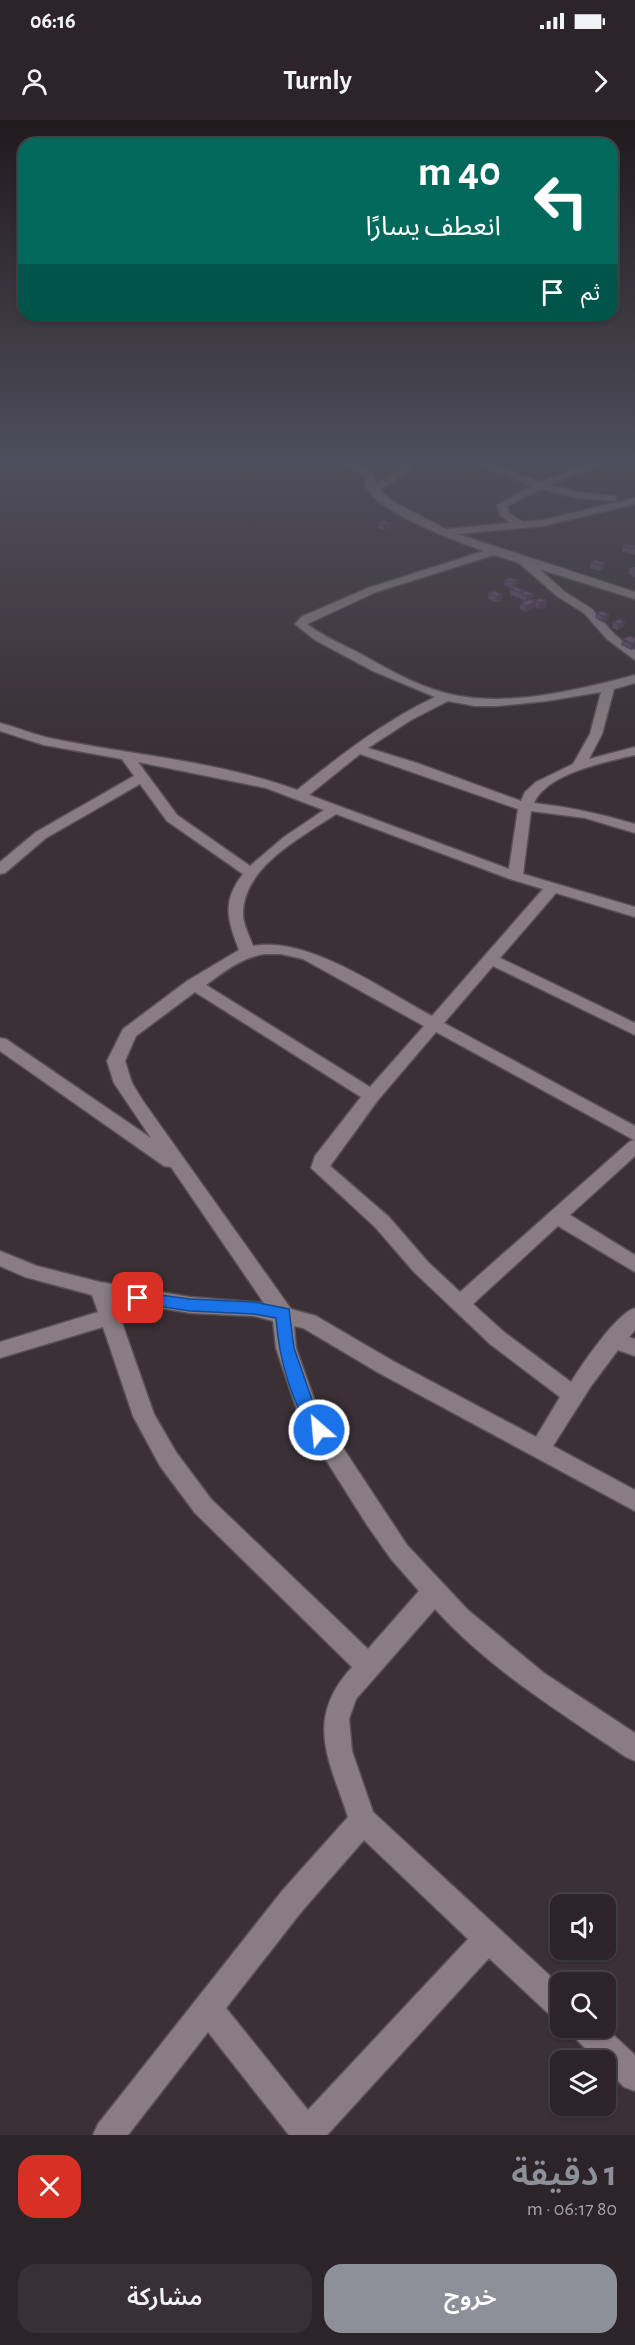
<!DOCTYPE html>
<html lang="ar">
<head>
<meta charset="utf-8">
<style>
  body { margin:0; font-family:"Alegreya Sans","Noto Sans Arabic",sans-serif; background:#383034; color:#f1f3f6; direction:rtl; height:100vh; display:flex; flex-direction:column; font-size:22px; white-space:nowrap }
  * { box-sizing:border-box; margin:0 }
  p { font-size:20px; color:#a6a4a8 }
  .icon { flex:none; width:33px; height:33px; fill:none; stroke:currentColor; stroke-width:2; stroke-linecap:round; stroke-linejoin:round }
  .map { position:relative; height:2015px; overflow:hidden; direction:ltr }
  .side { display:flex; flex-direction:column; background:#2c2428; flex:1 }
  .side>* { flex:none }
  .banner { position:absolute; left:18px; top:18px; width:600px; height:183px; border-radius:18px; box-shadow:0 2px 4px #0004,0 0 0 2px #484145; direction:rtl; background:#00695c; color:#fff; overflow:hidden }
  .fabs { position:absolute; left:550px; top:1774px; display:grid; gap:12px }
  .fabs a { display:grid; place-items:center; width:66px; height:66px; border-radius:12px; background:#2c2428; box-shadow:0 2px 4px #0004,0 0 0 2px #484145; font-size:30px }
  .pin { position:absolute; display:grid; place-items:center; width:51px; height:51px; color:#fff; margin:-26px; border-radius:12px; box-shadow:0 3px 9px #0006 }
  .me { position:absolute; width:66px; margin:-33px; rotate:333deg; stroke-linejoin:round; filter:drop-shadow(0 0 4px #0008) }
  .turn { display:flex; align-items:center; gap:21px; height:126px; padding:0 18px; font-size:27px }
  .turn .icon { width:78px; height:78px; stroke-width:2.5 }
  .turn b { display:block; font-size:42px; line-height:51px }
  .then { display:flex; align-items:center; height:57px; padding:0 18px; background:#0003; gap:12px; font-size:22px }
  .round { display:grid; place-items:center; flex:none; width:63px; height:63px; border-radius:18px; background:#383034 }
  .headline { display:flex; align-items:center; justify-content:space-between; height:102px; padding:0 18px }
  h1 { font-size:36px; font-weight:600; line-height:45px; color:#8c9099 }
  .action { display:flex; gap:12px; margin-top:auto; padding:12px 18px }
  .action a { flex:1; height:69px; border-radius:18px; background:#8c9099; color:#fff; font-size:24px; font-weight:600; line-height:69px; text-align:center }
  .action a+a { background:#383034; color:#f1f3f6 }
  .status { display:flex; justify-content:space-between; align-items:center; height:42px; padding:0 30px; background:#2c2428; direction:ltr }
  .status svg { height:16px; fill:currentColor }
  header { display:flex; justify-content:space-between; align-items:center; height:78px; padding:0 18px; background:#2c2428; font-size:27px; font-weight:600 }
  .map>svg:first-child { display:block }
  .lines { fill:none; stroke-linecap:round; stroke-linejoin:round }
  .street-casing { stroke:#585054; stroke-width:3 }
  .street { fill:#897d83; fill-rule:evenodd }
  .wall { fill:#5a485f }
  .shaded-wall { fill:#4a3b4e }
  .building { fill:#69546f; stroke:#4a3b4e; stroke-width:1.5 }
  .route { fill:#1a73e8; stroke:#114b97; stroke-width:1.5 }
</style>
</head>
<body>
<div class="status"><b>06:16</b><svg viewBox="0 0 49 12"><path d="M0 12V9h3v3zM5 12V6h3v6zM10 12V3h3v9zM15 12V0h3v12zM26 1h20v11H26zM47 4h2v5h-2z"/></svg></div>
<header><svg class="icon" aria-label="forward" viewBox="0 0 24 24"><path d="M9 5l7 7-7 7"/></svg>Turnly<svg class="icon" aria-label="person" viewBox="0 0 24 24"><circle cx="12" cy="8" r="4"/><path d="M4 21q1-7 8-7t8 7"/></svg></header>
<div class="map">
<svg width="635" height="2015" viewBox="0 0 635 2015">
  <rect width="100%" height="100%" fill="#3a3035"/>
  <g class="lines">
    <defs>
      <path id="street" d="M337 341H348L374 352 376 364 402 346 406 341H414L409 350 380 370 392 381 446 409 510 403 500 395 497 385 532 366 475 343 474 341H485L540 362 595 341H606L605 343 549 365 578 372 613 376 616 377V381L578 378 541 369 507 386 509 393 523 402 543 400 635 378V384L543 406 457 414 635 472V479L539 449 565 472 592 489 615 515 635 530V540L607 519 584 493 557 476 519 443 494 435 376 472 307 504C324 517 344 525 363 535 392 552 425 570 459 576 514 586 582 569 635 555V563L614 569 602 614 589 639 635 627V635C606 642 547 653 534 683 569 687 601 694 635 704V713L585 698 531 691 523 754 635 787V797L556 773 500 838 635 903V915L493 846 444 903 635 1006V1036L570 1095 635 1135V1152L558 1106 473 1184 504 1212 571 1262C583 1243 616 1194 635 1188V1210L629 1217 635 1219V1236L618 1230 591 1266 553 1326 635 1370V1391L379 1253 303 1208 294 1206 296 1228 318 1290 407 1425 468 1490 544 1553 635 1613V1641L626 1637C560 1592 489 1549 435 1489L356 1579 349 1599 352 1631 373 1692 561 1866V1901L551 1896 489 1838 327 2015H289L208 1912 128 2015H93L98 2004 282 1771 348 1697C329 1639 304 1600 352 1547L195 1393 160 1346 133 1296 103 1207 0 1238V1222L98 1192 92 1175 25 1157 0 1146V1131L37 1146 100 1162 190 1177 264 1183 171 1047 164 1046 0 931V918L6 919 151 1018 114 963 107 941 123 909 187 861 239 830C228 800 221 782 243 754L167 701 140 664 46 718 5 753 0 754V742L36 712 134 656 122 639 44 625 0 611V603C16 607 32 614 49 618 131 635 218 641 297 670 341 635 384 601 435 577L373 551 315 520 295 504 301 497 368 468 484 431C458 422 373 391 366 365 365 362 366 359 366 355ZM601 572 590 614 573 644 536 662 525 672 521 681 417 643 368 628 411 600 448 581 475 586H497L547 581ZM360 634 518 689 509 749 309 675ZM138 642 266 668 324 690 284 717 250 746 177 695ZM336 694 510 759 543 769 432 896C383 870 309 816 253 826 249 815 242 803 243 791 246 745 302 717 336 694ZM264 834H281L303 839 424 906 370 967 206 865C224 852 241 838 264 834ZM195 872 361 977 315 1036 311 1048 375 1107 414 1152 490 1224 560 1277 536 1317 393 1241 316 1196 291 1189 143 981 132 963 125 941 136 916ZM436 912 634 1020 629 1022 460 1172 428 1142 389 1097 330 1046 378 980ZM114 1180 190 1193 254 1196 273 1201 276 1228 300 1299 367 1405 391 1439 419 1471 368 1529 211 1379 176 1332 154 1294ZM364 1720 468 1819 308 1990 226 1888 302 1791Z
        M570 1908H606L635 1935V1971L624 1967 606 1949V1941H598L575 1918Z"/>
    </defs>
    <use href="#street" class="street-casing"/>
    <use href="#street" class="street"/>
  </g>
  <path class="wall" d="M378 403H390V408L384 410 378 408Z
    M623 426H635V435L622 432Z
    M595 440 604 448 600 451 590 448 591 442Z
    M635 447V457L629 454 630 448Z
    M505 460H517L516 466 512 468 504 465Z
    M510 469 533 474 532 480H531L534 481H546V487L538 489 535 487 526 492 520 489V483L525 481 520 479V477L518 478 510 475Z
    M494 471 502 480 496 482 488 479 489 473Z
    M596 492 609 494 608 500 602 502 595 498Z
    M613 502 624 507 617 510 612 508Z
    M635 518V528L631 530 621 525 622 519Z"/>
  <path class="shaded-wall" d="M390 403V408L384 410V405Z
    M605 443 604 448 600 451 601 445Z
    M517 460 516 466 512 468 513 462Z
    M502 474V480L496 482 497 477Z
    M533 474 532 480 526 482 527 476Z
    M546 481V487L538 489 539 483Z
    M536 482 535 488 526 492V486Z
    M609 494 608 500 602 502V496Z
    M625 502 624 507 617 510 618 504Z
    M635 522V528L631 530 632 524Z"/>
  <path class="building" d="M385 400 390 403 384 405 378 403Z
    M627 424 635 426V429L623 426Z
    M595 440 605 443 601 445 591 442Z
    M509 458 517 460 513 462 505 460Z
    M515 467 524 470 519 472 510 469Z
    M494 471 502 474 497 477 489 473Z
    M526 471 533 474 527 476 520 473Z
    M541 478 546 481 539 483 534 480Z
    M530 479 536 482 526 486 520 483Z
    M602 491 609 494 602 496 596 492Z
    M620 499 625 502 618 504 613 502Z
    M630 516 635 518V522L632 524 622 519Z"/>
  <linearGradient id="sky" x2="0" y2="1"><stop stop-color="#201a1d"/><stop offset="0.55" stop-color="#4f4e5c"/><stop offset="1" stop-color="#4f4e5c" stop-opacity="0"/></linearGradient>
  <rect width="635" height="623" fill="url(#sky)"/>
  <path class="route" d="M138 1172 190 1179 254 1182 289 1189 294 1228 316 1291 327 1310 325 1315 319 1317 313 1315C291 1280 279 1239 276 1198L254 1194 190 1191 138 1183 133 1182 131 1178 133 1173Z"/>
</svg>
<div class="fabs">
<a><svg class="icon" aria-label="sound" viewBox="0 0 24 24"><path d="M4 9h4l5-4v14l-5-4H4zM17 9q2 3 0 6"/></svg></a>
<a><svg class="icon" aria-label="search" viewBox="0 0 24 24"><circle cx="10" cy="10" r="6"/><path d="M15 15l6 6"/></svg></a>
<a><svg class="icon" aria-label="layers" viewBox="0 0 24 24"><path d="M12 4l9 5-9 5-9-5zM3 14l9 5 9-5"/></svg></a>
</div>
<div class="pin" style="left:138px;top:1178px;background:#d93025"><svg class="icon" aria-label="arrive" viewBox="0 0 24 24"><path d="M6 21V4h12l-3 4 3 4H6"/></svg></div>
<svg class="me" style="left:319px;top:1310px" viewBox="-20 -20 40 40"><circle r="17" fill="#1a73e8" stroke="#fff" stroke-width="3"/><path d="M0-11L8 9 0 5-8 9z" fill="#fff"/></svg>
<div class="banner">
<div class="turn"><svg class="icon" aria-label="left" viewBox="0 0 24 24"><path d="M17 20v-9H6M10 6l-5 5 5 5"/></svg><div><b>40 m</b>انعطف يسارًا</div></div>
<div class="then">ثم<svg class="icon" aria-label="arrive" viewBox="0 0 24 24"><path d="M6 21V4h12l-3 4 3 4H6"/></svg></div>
</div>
</div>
<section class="side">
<div class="headline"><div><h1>1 دقيقة</h1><p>80 m · 06:17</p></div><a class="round" style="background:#d93025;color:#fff"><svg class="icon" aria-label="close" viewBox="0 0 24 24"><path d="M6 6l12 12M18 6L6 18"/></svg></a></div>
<div class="action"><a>خروج</a><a>مشاركة</a></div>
</section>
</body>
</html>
